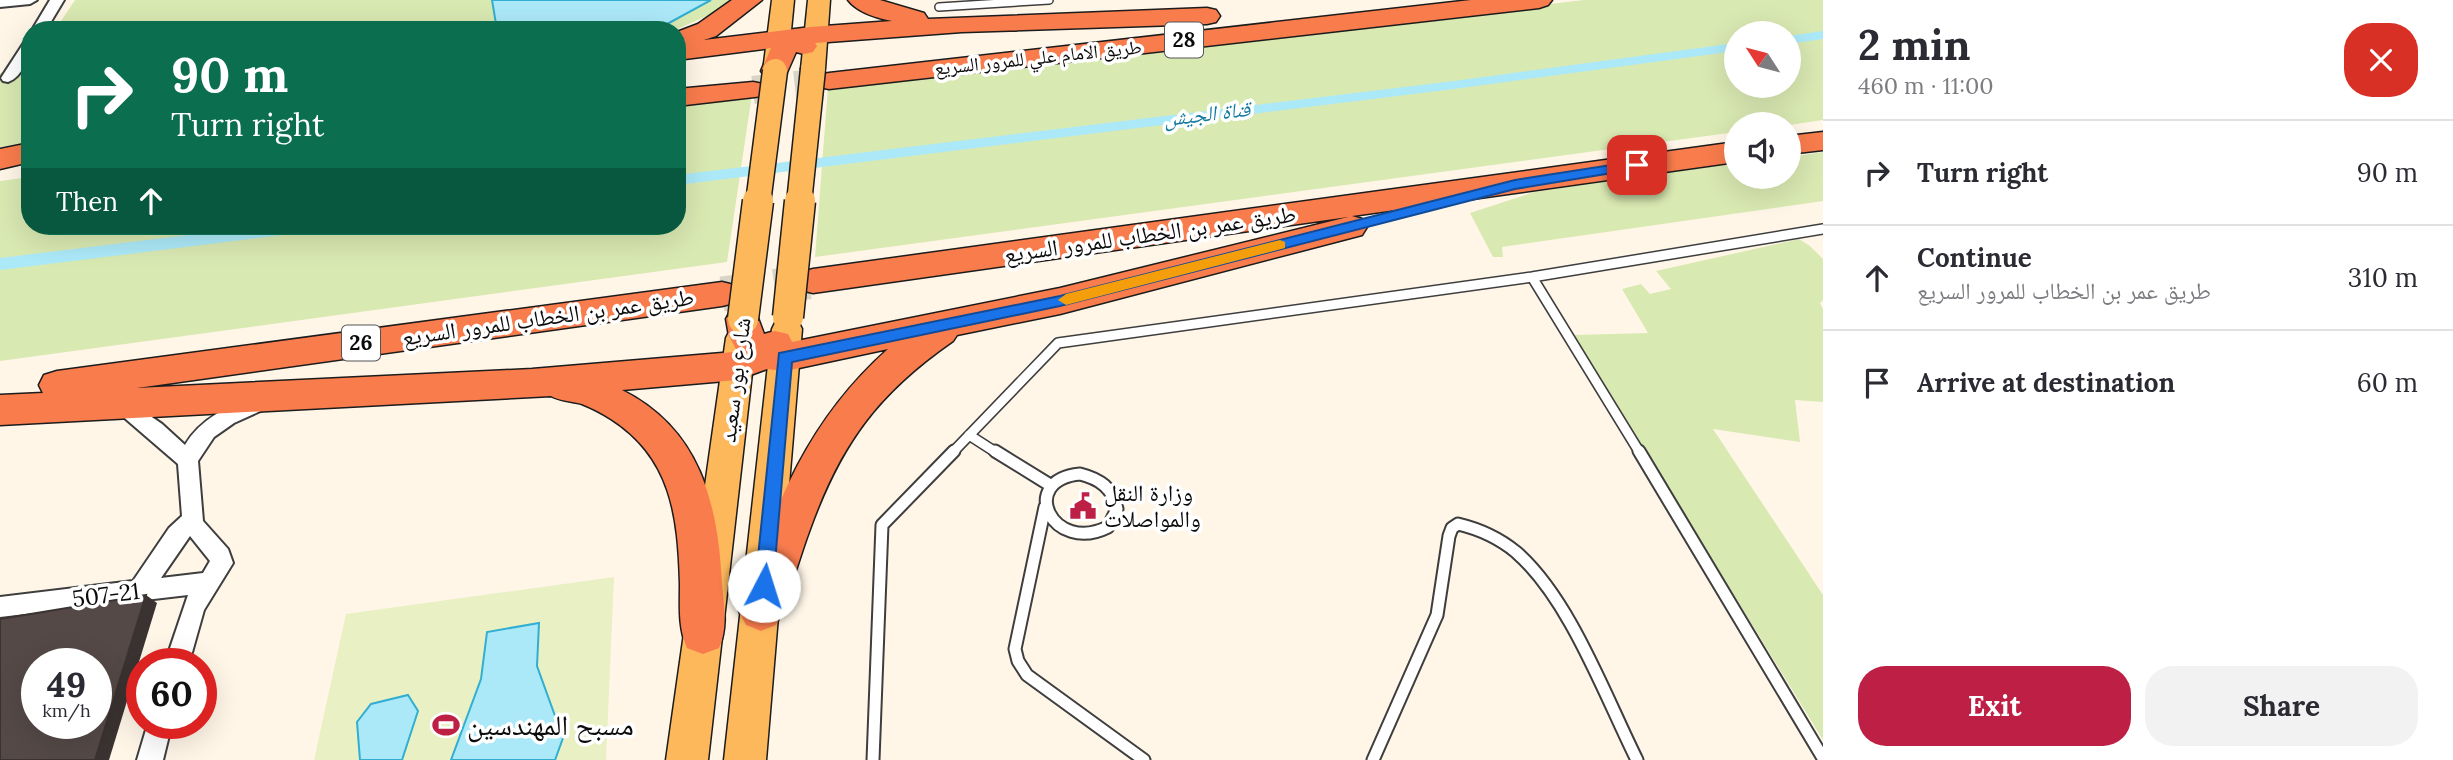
<!DOCTYPE html>
<html lang="en">
<head>
<meta charset="utf-8">
<style>
  body { margin:0; font-family:Lora,"Noto Naskh Arabic",serif; background:#f2f2f3; color:#2b2b33; height:100vh; display:flex; flex-direction:column; font-size:26px; white-space:nowrap }
  * { box-sizing:border-box; margin:0 }
  p { font-size:23px; color:#7c7c81 }
  .icon { flex:none; width:38px; height:38px; fill:none; stroke:currentColor; stroke-width:2; stroke-linecap:round; stroke-linejoin:round }
  .map { position:relative; flex:1; overflow:hidden }
  .panel { display:flex; flex-direction:column; background:#fff; width:630px }
  .panel>* { flex:none }
  .guide { position:absolute; left:21px; top:21px; width:665px; height:214px; border-radius:28px; box-shadow:0 7px 28px #0002; background:#0b6e4f; color:#fff; overflow:hidden }
  .needle { width:46px; rotate:306deg }
  .controls { position:absolute; left:1724px; top:21px; display:grid; gap:14px }
  .controls a { display:grid; place-items:center; width:77px; height:77px; border-radius:50%; background:#fff; box-shadow:0 7px 28px #0002; font-size:35px }
  .speed { position:absolute; left:21px; top:648px; display:flex; gap:14px; font-size:35px; font-weight:700; text-align:center }
  .speed>* { display:grid; place-content:center; width:91px; height:91px; border-radius:50%; background:#fff; box-shadow:0 7px 28px #0002; line-height:1 }
  .speed small { font-size:18px; font-weight:400 }
  .speed .limit { border:10px solid #d22; background:#fff; color:#111 }
  .pin { position:absolute; display:grid; place-items:center; width:60px; height:60px; color:#fff; margin:-30px; border-radius:14px; box-shadow:0 4px 10px #0006 }
  .me { position:absolute; width:77px; margin:-38px; rotate:5deg; stroke-linejoin:round; filter:drop-shadow(0 0 5px #0008) }
  .turn { display:flex; align-items:center; gap:24px; height:147px; padding:0 35px; font-size:32px }
  .turn .icon { width:91px; height:91px; stroke-width:2.5 }
  .turn b { display:block; font-size:49px; line-height:60px }
  .then { display:flex; align-items:center; height:66px; padding:0 35px; background:#0003; gap:14px; font-size:26px }
  .round { display:grid; place-items:center; flex:none; width:74px; height:74px; border-radius:28px; background:#f2f2f3 }
  .summary { display:flex; align-items:center; justify-content:space-between; height:119px; padding:0 35px }
  h1 { font-size:42px; font-weight:800; line-height:52px }
  .button { display:flex; gap:14px; margin-top:auto; padding:14px 35px }
  .button a { flex:1; height:80px; border-radius:28px; background:#bd2044; color:#fff; font-size:28px; font-weight:800; line-height:80px; text-align:center }
  .button a+a { background:#f2f2f3; color:#2b2b33 }
  ul { padding:0; list-style:none }
  li { display:flex; align-items:center; gap:21px; height:105px; padding:0 35px; border-top:2px solid #e1e1e2 }
  li div { flex:1 }
  li b { display:block; font-size:26px }
  li em { font-style:normal }
  main { display:flex; flex:1; min-height:0 }
  .map>svg:first-child { display:block }
  .green { fill:#d9e9b2; fill-rule:evenodd }
  .pitch { fill:#e9f0c4 }
  .water { fill:#ace9f8; stroke:#31aed1; stroke-width:2 }
  .lines { fill:none; stroke-linecap:round; stroke-linejoin:round }
  .canal { fill:#ace9f8; fill-rule:evenodd }
  .motorway-tunnel-far1 { stroke:#dad3c7; stroke-width:28; stroke-dasharray:28 14; stroke-linecap:butt }
  .motorway-tunnel { stroke:#dad3c7; stroke-width:35; stroke-dasharray:35 18; stroke-linecap:butt }
  .service-far2-casing { stroke:#3e3e3e; stroke-width:10 }
  .service-far1-casing { stroke:#3e3e3e; stroke-width:12 }
  .service-casing { stroke:#3e3e3e; stroke-width:15 }
  .minor-casing { stroke:#3e3e3e; stroke-width:4 }
  .primary-casing { stroke:#1c1c1c; stroke-width:3 }
  .motorway-casing { stroke:#1c1c1c; stroke-width:3 }
  .service-far2 { stroke:#fff; stroke-width:7 }
  .service-far1 { stroke:#fff; stroke-width:9 }
  .service { stroke:#fff; stroke-width:11 }
  .minor { fill:#fff; fill-rule:evenodd }
  .primary { fill:#fdb85b; fill-rule:evenodd }
  .motorway { fill:#f97c4d; fill-rule:evenodd }
  .primary-bridge-far1-casing { stroke:#1c1c1c; stroke-width:27; stroke-linecap:butt }
  .primary-bridge-casing { stroke:#1c1c1c; stroke-width:33; stroke-linecap:butt }
  .primary-bridge-far1 { stroke:#fdb85b; stroke-width:24 }
  .primary-bridge { stroke:#fdb85b; stroke-width:30 }
  .shaded-wall { fill:#3b3332 }
  .building { fill:#544947; stroke:#3b3332; stroke-width:2; fill-rule:evenodd }
  .route { fill:#1a73e8; stroke:#114b97; stroke-width:2 }
  .slow { fill:#f59e0b }
  .labels { text-anchor:middle; stroke-width:7; stroke-linejoin:round; paint-order:stroke }
  .far-street-label { font-size:19px; fill:#0b0b0b; stroke:#fff }
  .shield { fill:#fff; stroke:#545454; stroke-width:2 }
  .shield-label { font-size:21px; font-weight:bold; fill:#0b0b0b }
  .far-water-label { font-size:21px; font-style:italic; fill:#127b9f; stroke:#fff }
  .street-label { font-size:23px; fill:#0b0b0b; stroke:#fff }
  .poi-label { font-size:23px; fill:#0b0b0b; stroke:#fff; text-anchor:start }
  .near-poi-label { font-size:28px; fill:#0b0b0b; stroke:#fff; text-anchor:start }
</style>
</head>
<body>
<main>
<div class="map">
<svg width="1823" height="760" viewBox="0 0 1823 760">
  <rect width="100%" height="100%" fill="#fff6e8"/>
  <path class="green" d="M75 0H733L725 8 675 30H55Z
    M1584 0H1823V120L1789 125 1736 124V132L815 257 828 87ZM1736 33H1788V86H1736Z
    M30 68V143L0 147V73Z
    M752 94 727 262 0 361V181L30 177V226H677V103Z
    M1823 152V201L1502 247 1503 257H1493L1470 213 1534 192 1736 163V177H1788L1789 157Z
    M1799 239 1810 246 1823 259V300L1820 303 1823 309V402L1795 400 1800 442 1713 429 1823 595V740L1574 335 1648 333 1622 289 1641 284 1650 294 1671 289 1656 271Z"/>
  <path class="pitch" d="M614 577 606 760H314L346 614Z"/>
  <path class="water" d="M492 0H711L669 23 650 30H497Z
    M539 623 537 666 563 738 555 760H451L481 679 487 632Z
    M408 695 418 711 402 760H360L357 722 371 704Z"/>
  <g class="lines">
    <path class="canal" d="M1823 31V39L1788 44V36Z
      M1736 43V51L1454 89 677 185V175L1454 81Z
      M262 226H315L307 232 0 270V258Z"/>
    <path class="motorway-tunnel-far1" d="M753 90 829 81"/>
    <path class="motorway-tunnel" d="M722 294 813 281"/>
    <defs>
      <path id="service-far2" d="M939 7 1049 0"/>
      <path id="service-far1" d="M1532 277 1640 453
        M969 435 997 453
        M952 453 1058 343 1532 277 1823 229"/>
      <path id="service" d="M995 451 1050 485
        M1639 451 1823 758
        M1080 474C1100 479 1113 488 1117 509L1108 527C1052 555 1017 480 1080 474Z
        M1045 507 1015 649 1018 661 1027 675 1144 760
        M873 760 882 525 954 451
        M1373 760 1437 615 1449 536 1452 528 1458 524C1479 529 1499 538 1516 552 1570 599 1605 696 1637 760"/>
      <path id="minor" d="M0 0H37L30 4 0 7Z
        M50 0H64L46 30H32Z
        M30 40C30 55 23 77 8 82L3 81 1 78 25 41Z
        M120 395 162 424 185 445C201 418 230 405 260 395L267 398 270 403 267 408 234 423 214 437 198 461 203 521 228 549 233 563 204 610 189 663H165L188 595 0 617V597L133 581 169 528 182 516 178 464 113 408 110 403 113 398ZM190 536 210 561 203 573 161 578Z
        M148 723H172L163 760H137Z"/>
      <path id="primary" d="M772 0H794L787 71 783 76H767L763 71Z
        M808 0H830L825 69 821 74H805L801 69Z
        M787 318 798 321 802 329 766 760H724L772 329 776 321Z
        M741 327 752 330 756 338 708 760H666L726 338 730 330Z"/>
      <path id="motorway" d="M732 0H762L716 36 704 40 811 27 892 21C877 18 858 13 848 0H880L924 13 928 19 1207 8 1216 10 1220 16 1216 22 1207 24 962 32 815 43 817 46 813 52 804 54 796 52 785 77 775 79 765 77 761 71 771 48 677 60V32L698 24Z
        M1471 0H1552L1548 5 1539 8 829 89 819 87 815 81 819 75 829 73Z
        M753 82 763 84 767 90 763 96 677 106V89Z
        M1823 132V150L1788 154V136Z
        M1736 142V162L1352 216 1362 219 1367 227 1362 235 1060 314 957 335 953 341C878 393 841 443 810 529 798 561 790 594 776 625L761 631 746 625 739 611C776 507 803 425 888 349L785 371 767 369 737 380 622 390C700 429 718 503 722 584 724 606 728 627 719 648L703 654 687 648C678 627 680 606 680 584 678 517 672 458 611 419 602 413 592 408 582 404 571 401 560 401 551 396L0 425V395L43 393 39 385 44 375 57 371 722 282 734 285 739 294 734 303 722 306 137 388 532 369 734 352 737 351 729 336 726 319 731 310 743 306 755 310 764 334 775 331 788 334 792 342 1060 288 1348 217 813 293 801 290 796 281 801 272 813 269Z
        M30 143V162L0 169V149Z"/>
    </defs>
    <use href="#service-far2" class="service-far2-casing"/>
    <use href="#service-far1" class="service-far1-casing"/>
    <use href="#service" class="service-casing"/>
    <use href="#minor" class="minor-casing"/>
    <use href="#primary" class="primary-casing"/>
    <use href="#motorway" class="motorway-casing"/>
    <use href="#service-far2" class="service-far2"/>
    <use href="#service-far1" class="service-far1"/>
    <use href="#service" class="service"/>
    <use href="#minor" class="minor"/>
    <use href="#primary" class="primary"/>
    <use href="#motorway" class="motorway"/>
    <defs>
      <path id="primary-bridge-far1" d="M758 203 775 71
        M799 203 813 69"/>
      <path id="primary-bridge" d="M788 317 800 201
        M743 319 758 201"/>
    </defs>
    <use href="#primary-bridge-far1" class="primary-bridge-far1-casing"/>
    <use href="#primary-bridge" class="primary-bridge-casing"/>
    <use href="#primary-bridge-far1" class="primary-bridge-far1"/>
    <use href="#primary-bridge" class="primary-bridge"/>
  </g>
  <path class="shaded-wall" d="M146 595 157 603 109 760H95Z"/>
  <path class="building" d="M146 595 95 760H0V619ZM37 663H96V723H37Z"/>
  <path class="route" d="M1637 161 1644 165 1642 168 1515 189 1060 306 792 362 773 586 770 592 764 594 757 592 755 586 779 353 1060 296 1515 180Z"/>
  <path class="slow" d="M1280 240 1285 242V248L1066 305 1058 300 1066 294Z"/>
  <defs>
    <symbol id="civic-bare" viewBox="-9 -9 18 18"><path d="M-.6-6.5H3V-4.5H.6V-3L4-1V1h2V6H-6V1h2V-1L-.6-3ZM-1.2 2.5V6h2.4V2.5Z" fill="#bd2044" stroke="#fff" stroke-width="2.5" paint-order="stroke"/></symbol>
    <symbol id="stadium-bare" viewBox="-9 -9 18 18"><path d="M0-5a6.5 5 0 1 0 0 10a6.5 5 0 1 0 0-10ZM-3.5-1.8h7v3.6h-7Z" fill="#bd2044" stroke="#fff" stroke-width="2.5" paint-order="stroke"/></symbol>
  </defs>
  <g fill-rule="evenodd">
    <use href="#civic-bare" x="1064" y="487" width="38" height="38"/>
    <use href="#stadium-bare" x="427" y="706" width="38" height="38"/>
  </g>
  <g class="labels">
    <g class="far-street-label">
      <text transform="translate(1038 57) rotate(-6)" y="7">طريق الامام علي للمرور السريع</text>
    </g>
    <g class="shield">
      <rect x="1165" y="22.5" width="38" height="35" rx="5"/>
      <rect x="342" y="325.5" width="38" height="35" rx="5"/>
    </g>
    <g class="shield-label">
      <text x="1184" y="47">28</text>
      <text x="361" y="350">26</text>
    </g>
    <g class="far-water-label">
      <text transform="translate(1207 114) rotate(-7)" y="7">قناة الجيش</text>
    </g>
    <g class="street-label">
      <text transform="translate(1150 234) rotate(-8)" y="8">طريق عمر بن الخطاب للمرور السريع</text>
      <text transform="translate(548 317) rotate(-8)" y="8">طريق عمر بن الخطاب للمرور السريع</text>
      <text transform="translate(735 380) rotate(-83)" y="8">شارع بور سعيد</text>
      <text transform="translate(106 595) rotate(-7)" y="8">507-21</text>
    </g>
    <g class="poi-label">
      <text x="1104" y="501">وزارة النقل<tspan x="1104" dy="26">والمواصلات</tspan></text>
    </g>
    <g class="near-poi-label">
      <text x="467" y="735">مسبح المهندسين</text>
    </g>
  </g>
</svg>
<div class="controls">
<a><svg class="needle" viewBox="-14 -14 28 28"><path d="M0-13l5 13h-10z" fill="#e53935"/><path d="M0 13l5-13h-10z" fill="#7c7c81"/></svg></a>
<a><svg class="icon" aria-label="sound" viewBox="0 0 24 24"><path d="M4 9h4l5-4v14l-5-4H4zM17 9q2 3 0 6"/></svg></a>
</div>
<div class="speed"><div>49<small>km/h</small></div><div class="limit">60</div></div>
<div class="pin" style="left:1637px;top:165px;background:#d93025"><svg class="icon" aria-label="arrive" viewBox="0 0 24 24"><path d="M6 21V4h12l-3 4 3 4H6"/></svg></div>
<svg class="me" style="left:764px;top:586px" viewBox="-20 -20 40 40"><circle r="19" fill="#fff"/><path d="M0-13L10 11 0 6-10 11z" fill="#1a73e8"/></svg>
<div class="guide">
<div class="turn"><svg class="icon" aria-label="right" viewBox="0 0 24 24"><path d="M7 20v-9h11M14 6l5 5-5 5"/></svg><div><b>90 m</b>Turn right</div></div>
<div class="then">Then<svg class="icon" aria-label="ahead" viewBox="0 0 24 24"><path d="M12 20V5M6 11l6-6 6 6"/></svg></div>
</div>
</div>
<section class="panel">
<div class="summary"><div><h1>2 min</h1><p>460 m · 11:00</p></div><a class="round" style="background:#d93025;color:#fff"><svg class="icon" aria-label="close" viewBox="0 0 24 24"><path d="M6 6l12 12M18 6L6 18"/></svg></a></div>
<ul>
<li><svg class="icon" aria-label="right" viewBox="0 0 24 24"><path d="M7 20v-9h11M14 6l5 5-5 5"/></svg><div><b>Turn right</b></div><em>90 m</em></li>
<li><svg class="icon" aria-label="ahead" viewBox="0 0 24 24"><path d="M12 20V5M6 11l6-6 6 6"/></svg><div><b>Continue</b><p>طريق عمر بن الخطاب للمرور السريع</p></div><em>310 m</em></li>
<li><svg class="icon" aria-label="arrive" viewBox="0 0 24 24"><path d="M6 21V4h12l-3 4 3 4H6"/></svg><div><b>Arrive at destination</b></div><em>60 m</em></li>
</ul>
<div class="button"><a>Exit</a><a>Share</a></div>
</section>
</main>
</body>
</html>
